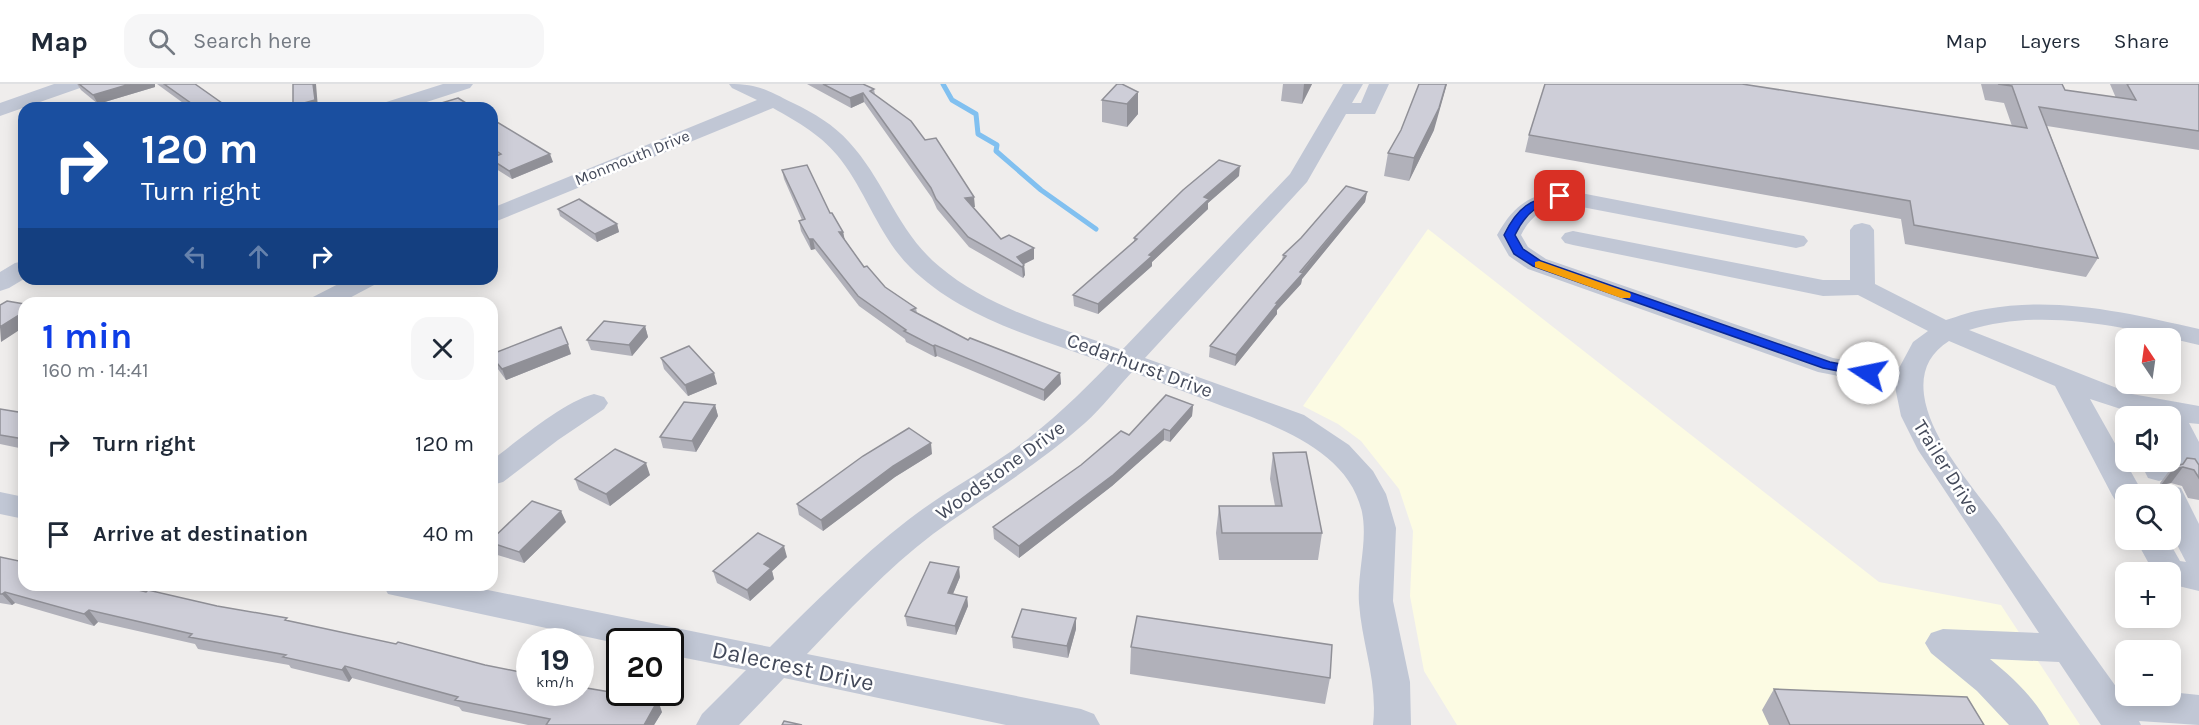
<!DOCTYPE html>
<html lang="en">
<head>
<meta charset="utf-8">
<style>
  body { margin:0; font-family:Karla,sans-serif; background:#f6f6f7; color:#1f2937; height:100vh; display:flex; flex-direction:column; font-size:22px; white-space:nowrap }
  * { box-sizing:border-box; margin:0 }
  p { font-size:20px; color:#747a83 }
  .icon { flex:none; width:33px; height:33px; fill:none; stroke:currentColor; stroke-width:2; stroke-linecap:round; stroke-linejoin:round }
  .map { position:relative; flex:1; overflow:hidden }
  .drawer { position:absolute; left:18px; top:213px; width:480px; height:294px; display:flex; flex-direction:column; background:#fff; border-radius:18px; box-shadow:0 3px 15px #0003 }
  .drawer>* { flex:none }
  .banner { position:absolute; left:18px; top:18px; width:480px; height:183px; border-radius:18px; box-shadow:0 3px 15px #0003; background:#1a4fa0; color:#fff; overflow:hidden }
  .needle { width:39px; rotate:347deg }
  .controls { position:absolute; left:2115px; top:244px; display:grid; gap:12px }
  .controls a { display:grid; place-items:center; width:66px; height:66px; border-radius:12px; background:#fff; box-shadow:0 3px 15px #0003; font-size:30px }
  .speed { position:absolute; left:516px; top:544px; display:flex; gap:12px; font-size:30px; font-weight:700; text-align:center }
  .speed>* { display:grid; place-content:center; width:78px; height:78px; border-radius:50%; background:#fff; box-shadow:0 3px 15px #0003; line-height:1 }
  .speed small { font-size:15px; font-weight:400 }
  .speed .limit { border:3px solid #111; border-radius:9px; background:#fff; color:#111 }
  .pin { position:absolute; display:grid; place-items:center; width:51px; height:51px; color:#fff; margin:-26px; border-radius:12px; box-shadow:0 3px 9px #0006 }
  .me { position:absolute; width:66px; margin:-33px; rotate:281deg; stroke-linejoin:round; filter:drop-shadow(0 0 4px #0008) }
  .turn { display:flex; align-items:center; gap:21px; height:126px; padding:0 24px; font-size:27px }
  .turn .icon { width:78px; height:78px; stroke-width:2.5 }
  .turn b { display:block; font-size:42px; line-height:51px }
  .lanes { display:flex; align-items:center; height:57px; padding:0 24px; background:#0003; justify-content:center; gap:30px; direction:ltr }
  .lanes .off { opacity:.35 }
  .round { display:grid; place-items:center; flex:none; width:63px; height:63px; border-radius:18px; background:#f6f6f7 }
  .overview { display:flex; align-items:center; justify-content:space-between; height:102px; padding:0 24px }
  h1 { font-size:36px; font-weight:700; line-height:45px; color:#0f3de6 }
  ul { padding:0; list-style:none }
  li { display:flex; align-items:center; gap:18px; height:90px; padding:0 24px }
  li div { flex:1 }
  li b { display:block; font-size:22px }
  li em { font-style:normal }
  header { display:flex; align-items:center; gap:36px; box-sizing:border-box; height:84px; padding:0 30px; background:#fff; border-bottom:2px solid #e0e1e3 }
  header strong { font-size:28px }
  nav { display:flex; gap:33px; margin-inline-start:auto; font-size:21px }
  .search { width:420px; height:54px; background:#f6f6f7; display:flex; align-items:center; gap:15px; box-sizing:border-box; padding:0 21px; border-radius:18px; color:#747a83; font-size:22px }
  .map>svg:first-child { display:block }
  .commercial { fill:#fcfbe3 }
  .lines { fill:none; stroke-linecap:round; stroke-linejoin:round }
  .stream { stroke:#81c0f0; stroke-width:5 }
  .minor { fill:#c1c7d5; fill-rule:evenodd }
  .wall { fill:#b1b1ba }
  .shaded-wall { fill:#909097 }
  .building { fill:#ceced8; stroke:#909097; stroke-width:1.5 }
  .route { fill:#0f3de6; stroke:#0a2896; stroke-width:1.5 }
  .slow { fill:#f59e0b }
  .labels { text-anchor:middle; stroke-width:5; stroke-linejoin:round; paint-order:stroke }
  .far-street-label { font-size:16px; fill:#444a5a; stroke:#fff }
  .street-label { font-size:20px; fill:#444a5a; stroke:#fff }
  .near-street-label { font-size:24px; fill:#444a5a; stroke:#fff }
</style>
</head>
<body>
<header>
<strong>Map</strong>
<div class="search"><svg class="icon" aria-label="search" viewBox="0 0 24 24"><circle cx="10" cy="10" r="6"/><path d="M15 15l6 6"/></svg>Search here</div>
<nav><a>Map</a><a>Layers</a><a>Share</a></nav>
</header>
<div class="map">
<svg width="2199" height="641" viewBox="0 0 2199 641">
  <rect width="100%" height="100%" fill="#efedec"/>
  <path class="commercial" d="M1428 145 1879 498 2001 521 2080 641H1457L1424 587 1410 512 1413 447 1399 405 1361 357 1338 340 1303 322Z"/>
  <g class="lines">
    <path class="stream" d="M943 0 952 16 976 30 978 50 997 61 996 67 1041 106 1096 145"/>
    <path class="minor" d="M54 0H83L80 4 0 32V19Z
      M443 0H473L470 4 408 24H377L380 20Z
      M729 0C759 0 767 6 793 19 814 29 834 41 849 58 885 97 898 149 940 183 991 226 1060 243 1122 266L1290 90 1343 0H1363L1352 19H1361L1369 0H1389L1375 30H1346L1307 98 1145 274 1304 331 1349 361 1373 387 1386 410 1396 444 1393 517 1410 598 1411 641H1373C1378 598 1362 561 1359 519 1357 488 1368 458 1362 428 1348 364 1270 340 1217 320 1189 309 1160 299 1132 288 1116 305 1102 324 1085 339 1038 381 984 413 933 450 887 485 847 528 807 570L1081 625 1094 630 1100 641H1006L784 594 739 641H696L702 630 746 586 670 571V558H620V560L388 510 383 501H463L770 563C814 519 858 475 908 436 940 411 977 391 1010 368 1047 342 1078 312 1109 280 1041 255 962 235 910 183 879 152 867 110 841 76 823 52 798 38 773 24L492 139V124L757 16 732 4Z
      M1560 105 1804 152 1808 157 1804 162 1796 164 1561 119C1542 125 1530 133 1521 151L1528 163 1546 175 1833 274 1898 286 1913 258 1928 247 1858 211 1823 212 1573 161 1565 159 1561 154 1565 149 1573 147 1823 196H1850V146L1854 141 1862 139 1870 141 1874 146 1875 200 1946 236C1959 232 1972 227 1986 225 2057 212 2130 229 2199 245V261C2125 243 2043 223 1969 246L2132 310 2199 322V340L2189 339 2199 358V400L2188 397 2170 361V333L2127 327 2090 315 2144 411H2126V421L2117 419 2112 411 2055 302 1949 257C1929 270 1921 287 1924 311 1930 356 1974 404 2000 440 2039 495 2078 550 2117 604L2126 605V612H2170V608L2199 611V641L2139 637 2141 641H2101L2059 578 1990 575C2013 594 2035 614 2049 641H2009L1977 607 1931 569 1925 559 1931 549 1943 545 2039 549 1918 366 1901 332 1895 303 1818 288 1528 185 1509 172 1497 151C1514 121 1527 113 1560 105Z
      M24 177V195L9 204 0 207V188L15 179Z
      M348 195H379L376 200 340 219H307L311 214Z
      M594 310 604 313 608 319 604 325 558 356 503 398 492 401V376C519 356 563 318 594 310Z
      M2140 378H2170L2174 387 2170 394 2159 397 2148 394Z
      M2170 401 2181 404 2199 440V507L2170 500V489H2154L2136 456H2168L2180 477 2186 478 2170 447V411H2155L2159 404Z
      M0 408 24 413V435L0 430Z"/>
  </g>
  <path class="wall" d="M77 0H155V3L98 20 81 6Z
    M157 0H195L229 24H190Z
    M807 0H863L874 5 875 11 975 123H973L1001 155 1034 164V175L1024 180 1025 191 1023 194 969 163 937 125 932 114 864 18 851 24Z
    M1117 0 1138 30 1127 43 1102 38V16Z
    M1283 0H1312L1302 20 1281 17Z
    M1981 0H2062L2065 6 2116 14 2110 0H2199V66L2047 42 2098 174 2086 193 1905 160 1901 135 1525 68 1529 51 2012 42 2004 19 1985 16Z
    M492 35 553 78 512 95 493 83 492 80V74L495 73 492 71Z
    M1434 46 1409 97 1384 92 1388 69Z
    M782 86 830 129 843 148 845 156 864 183 885 203 916 224 917 229 968 256 1060 289 1061 300 1044 317 937 272 935 273 906 258 905 255 859 222 815 165 811 166 801 147 799 137 802 136 784 95Z
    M1239 92 1208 119V125L1152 178V182L1098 230 1074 222 1073 211 1134 158V154Z
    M1367 108 1365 118 1302 195 1301 200 1277 226V230L1235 282 1209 273 1210 262 1282 176 1283 171Z
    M558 125 617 140 619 148 597 158 560 132Z
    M645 242 648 253 632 272 591 266 587 256Z
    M492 270H571L506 296 495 281 492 274Z
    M661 274 717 300 688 312 664 285Z
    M715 321 718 332 696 368 663 364 660 353Z
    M1193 321 1192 332 1170 358 1164 356 1112 402 1019 474 994 455 993 443 1129 351Z
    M0 325 24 329V365L0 360Z
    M1273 369 1322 449 1318 476H1219L1216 449 1219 422H1275L1270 395Z
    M932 370 895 393 823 447 799 431 797 420Z
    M2199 381V416L2188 414 2182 402 2171 399 2161 401 2160 399 2172 383Z
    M650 391 610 422 579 406 575 395Z
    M566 438 524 479 494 470 492 466V455Z
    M0 473 146 508 289 537 530 609 662 628 654 641H528L462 627 459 623 352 594 349 598 291 584 289 581 198 565 195 560 98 538 94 542 15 519 12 521 0 519Z
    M787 473 772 487 774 495 750 517 717 499 713 487Z
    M960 493 953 510 967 513 968 522 956 551 907 542 905 532Z
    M1076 534V545L1068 574 1013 564 1012 553Z
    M1131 563 1330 594 1325 620 1130 590Z
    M1774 605 1984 641H1769L1762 626Z"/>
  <path class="shaded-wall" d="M130 0H155V3L98 20 93 11Z
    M313 0H316L318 24H295L293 22Z
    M1304 0H1312L1302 20Z
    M1446 0H1447L1434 46 1409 97 1414 74Z
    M1138 8V30L1127 43V20Z
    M863 9 864 18 851 24 850 14Z
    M550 70 553 78 512 95 509 87Z
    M1240 82 1239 92 1208 119V125L1152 178V182L1098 230V220L1149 171 1204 113Z
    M1367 108 1365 118 1302 195 1301 200 1277 226V230L1235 282 1236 271 1276 219Z
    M974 113 975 123 966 124 965 114Z
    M617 140 619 148 597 158 595 150Z
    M839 148H843L845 158Z
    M809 155H813L815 165 811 166Z
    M1034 164V175L1020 182 1017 173Z
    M1024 181 1025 191 1023 194 1022 183Z
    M24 228V243L1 258 0 243Z
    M645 242 648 253 632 272 629 261Z
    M568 260 571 270 506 296 502 285Z
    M935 261 937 272 935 273 933 262Z
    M714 289 717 300 688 312 685 301Z
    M1060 289 1061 300 1044 317V306Z
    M492 308 496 317 492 319Z
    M715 321 718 332 696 368 692 357Z
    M1193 321 1192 332 1170 358V347Z
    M1164 345V356L1112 402 1019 474V462Z
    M931 359 932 370 895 393 823 447 821 436 893 382Z
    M646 379 650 391 610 422 606 410Z
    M2183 383 2171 399 2161 401 2173 385Z
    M561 427 566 438 524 479 519 468Z
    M784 462 787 473 772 487 774 495 750 517 747 506 764 480Z
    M959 483 960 493 949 519 948 509Z
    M5 508 15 519 12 521 2 510Z
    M967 513 968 522 956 551 955 542Z
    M89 526 98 538 94 542 84 530Z
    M1076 534V545L1068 574 1067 562Z
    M345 582 352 594 349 598 342 586Z
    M658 616 662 628 654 641H644Z"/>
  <path class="building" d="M79 0H130L93 11Z
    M164 0H195L229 24H198Z
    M293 0H313L315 16 293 22Z
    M823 0H863L874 5 870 7 911 37 925 56 936 54 974 113 965 114 1001 155 1009 151 1034 164 1017 173 1024 181 1022 183 968 153 936 115 931 104 863 9 850 14Z
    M1117 0H1122L1138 8 1127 20 1102 16Z
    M1419 0H1446L1439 24 1414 74 1388 69 1401 46Z
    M1545 0H1742L2027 44 2012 2 1998 0H2062L2065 6 2136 16 2127 0H2199V47L2039 23 2098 174 1914 141 1910 117 1529 51Z
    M458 14 474 24 428 23Z
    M492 35 550 70 509 87 492 76V74L501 70 492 64Z
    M1219 76 1240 82 1204 113 1209 115 1149 171 1152 172 1098 220 1073 211 1137 155 1134 154 1183 106Z
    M807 81 830 129H832L843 148H839L864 183 867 182 885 203 916 224 911 226 968 256 970 254 1060 289 1044 306 935 261 933 262 904 247 906 246 858 212 813 155H809L799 137 805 135 782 86Z
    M1346 102 1367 108 1300 188 1303 189 1276 219H1278L1236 271 1210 262 1286 172 1283 171 1301 154Z
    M579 115 617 140 595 150 558 125Z
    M199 216 201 219H192Z
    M7 217 24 220V228L0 243V221Z
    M604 237 645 242 629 261 587 256Z
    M561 243 568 260 502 285 492 273V270Z
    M689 262 714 289 685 301 661 274Z
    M1166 311 1193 321 1170 347 1164 345 1113 391 1019 462 993 443 1081 381 1121 347 1129 351Z
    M684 318 715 321 692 357 660 353Z
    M0 325 24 329V355L0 351Z
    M909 344 931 359 893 382 821 436 797 420 863 372Z
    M615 365 646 379 606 410 575 395Z
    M1306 368 1322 449H1222L1219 422H1282L1273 369Z
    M2187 374 2195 375 2199 381V394L2194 386 2183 383 2173 385 2172 383 2183 380Z
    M532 417 561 427 519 468 492 459V455Z
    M758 449 784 462 764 480 771 484 747 506 713 487Z
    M0 473 24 478V501H118L146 508 148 506 217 522 287 534 285 536 396 560 398 558 485 581 530 590V609H580V603L658 616 644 641H546L550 635 455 616 458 613 345 582 342 586 283 573 286 571 189 553 192 550 89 526 84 530 5 508 2 510H0Z
    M930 478 959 483 948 509 967 513 955 542 905 532Z
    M1022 525 1076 534 1067 562 1012 553Z
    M1137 532 1332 561 1330 594 1131 563Z
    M1774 605 1967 613 1984 641H1790Z
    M784 637 802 641H782Z"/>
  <path class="route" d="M1560 109 1564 110V114C1538 121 1527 126 1515 151L1523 165 1541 177 1830 278 1868 285 1875 289 1868 293 1823 284 1533 182 1514 170 1504 151C1518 122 1530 116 1560 109Z"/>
  <path class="slow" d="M1539 177 1630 209 1631 211 1630 214H1621L1535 183V178Z"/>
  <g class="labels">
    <g class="far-street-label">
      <text transform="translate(632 73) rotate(-22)" y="6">Monmouth Drive</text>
    </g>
    <g class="street-label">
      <text transform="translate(1140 281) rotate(20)" y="7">Cedarhurst Drive</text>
      <text transform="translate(1947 383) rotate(58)" y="7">Trailer Drive</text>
      <text transform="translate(1000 386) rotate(-36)" y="7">Woodstone Drive</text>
    </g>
    <g class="near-street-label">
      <text transform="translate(793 582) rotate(12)" y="8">Dalecrest Drive</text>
    </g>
  </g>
</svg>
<div class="controls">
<a><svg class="needle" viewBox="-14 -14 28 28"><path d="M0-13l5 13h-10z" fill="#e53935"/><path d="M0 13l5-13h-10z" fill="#747a83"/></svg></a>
<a><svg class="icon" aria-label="sound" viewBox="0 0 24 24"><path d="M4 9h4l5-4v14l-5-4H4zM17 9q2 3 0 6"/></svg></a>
<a><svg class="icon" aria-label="search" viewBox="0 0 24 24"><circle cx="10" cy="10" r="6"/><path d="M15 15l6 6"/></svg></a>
<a>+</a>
<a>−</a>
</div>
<div class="speed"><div>19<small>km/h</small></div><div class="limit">20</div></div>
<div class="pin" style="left:1560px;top:112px;background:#d93025"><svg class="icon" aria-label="arrive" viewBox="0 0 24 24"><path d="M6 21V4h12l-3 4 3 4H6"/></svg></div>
<svg class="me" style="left:1868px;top:289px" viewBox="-20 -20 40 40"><circle r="19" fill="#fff"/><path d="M0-13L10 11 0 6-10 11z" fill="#0f3de6"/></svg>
<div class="banner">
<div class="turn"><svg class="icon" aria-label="right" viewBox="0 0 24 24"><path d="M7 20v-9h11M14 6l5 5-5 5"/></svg><div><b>120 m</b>Turn right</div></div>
<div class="lanes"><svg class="icon off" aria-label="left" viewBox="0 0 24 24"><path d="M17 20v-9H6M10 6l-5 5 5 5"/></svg><svg class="icon off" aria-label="ahead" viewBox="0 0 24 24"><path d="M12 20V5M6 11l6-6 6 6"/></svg><svg class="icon" aria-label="right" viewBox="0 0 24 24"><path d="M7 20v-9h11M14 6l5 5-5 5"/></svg></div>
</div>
<section class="drawer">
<div class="overview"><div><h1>1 min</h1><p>160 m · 14:41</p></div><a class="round"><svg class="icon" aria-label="close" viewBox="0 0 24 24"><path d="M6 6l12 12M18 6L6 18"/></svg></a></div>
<ul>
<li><svg class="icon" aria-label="right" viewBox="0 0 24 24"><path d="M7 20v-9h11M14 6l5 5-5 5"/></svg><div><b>Turn right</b></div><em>120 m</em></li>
<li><svg class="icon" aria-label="arrive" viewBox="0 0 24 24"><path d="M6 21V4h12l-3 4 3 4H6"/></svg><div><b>Arrive at destination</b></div><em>40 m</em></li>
</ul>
</section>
</div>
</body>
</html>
